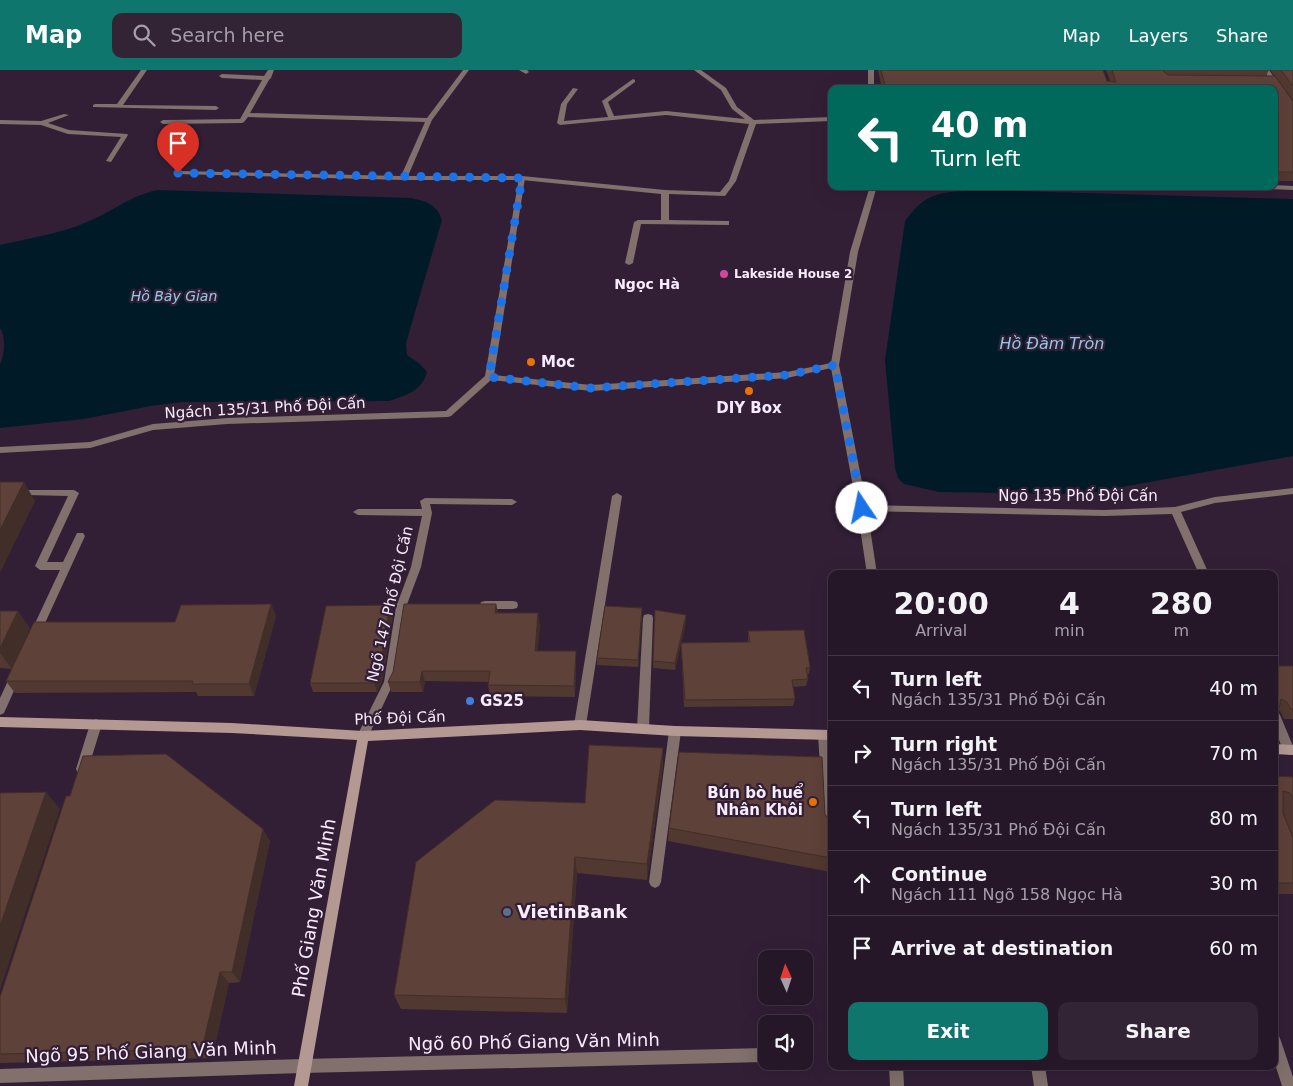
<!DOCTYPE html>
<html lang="en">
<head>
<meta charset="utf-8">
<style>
  body { margin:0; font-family:"DejaVu Sans",sans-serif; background:#322434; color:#f1f3f6; height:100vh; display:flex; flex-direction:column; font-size:19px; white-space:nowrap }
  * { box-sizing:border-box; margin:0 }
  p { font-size:16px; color:#a49fa8 }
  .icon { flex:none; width:28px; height:28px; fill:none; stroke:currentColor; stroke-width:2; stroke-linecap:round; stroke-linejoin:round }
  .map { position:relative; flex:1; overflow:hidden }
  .sheet { position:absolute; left:828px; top:500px; width:450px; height:500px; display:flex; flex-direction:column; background:#261728; border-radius:10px; box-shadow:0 5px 20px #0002,0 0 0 1px #423645 }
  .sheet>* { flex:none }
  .top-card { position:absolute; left:828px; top:15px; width:450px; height:105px; border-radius:10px; box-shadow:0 5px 20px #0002,0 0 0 1px #423645; background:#00695c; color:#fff; overflow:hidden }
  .needle { width:32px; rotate:357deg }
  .controls { position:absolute; left:758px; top:880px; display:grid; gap:10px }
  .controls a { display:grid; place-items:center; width:55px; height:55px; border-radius:10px; background:#261728; box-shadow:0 5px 20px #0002,0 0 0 1px #423645; font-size:25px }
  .pin { position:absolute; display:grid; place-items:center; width:42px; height:42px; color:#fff; margin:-51px -21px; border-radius:50% 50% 50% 0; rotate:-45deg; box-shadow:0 0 5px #0007 }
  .pin .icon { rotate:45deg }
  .me { position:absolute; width:55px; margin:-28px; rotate:349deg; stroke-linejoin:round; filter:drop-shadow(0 0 4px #0008) }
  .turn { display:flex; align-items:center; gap:18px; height:105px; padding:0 20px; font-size:22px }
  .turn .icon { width:65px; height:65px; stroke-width:2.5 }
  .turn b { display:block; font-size:35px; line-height:42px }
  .eta { display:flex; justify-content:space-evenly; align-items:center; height:85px; text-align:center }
  .eta b { font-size:30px; font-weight:600; line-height:35px }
  .button { display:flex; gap:10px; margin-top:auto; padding:10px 20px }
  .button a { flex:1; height:58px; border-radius:10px; background:#0f766e; color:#fff; font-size:20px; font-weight:600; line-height:58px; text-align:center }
  .button a+a { background:#322434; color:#f1f3f6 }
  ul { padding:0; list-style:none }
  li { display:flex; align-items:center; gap:15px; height:65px; padding:0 20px; border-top:1px solid #423645 }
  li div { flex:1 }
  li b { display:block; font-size:19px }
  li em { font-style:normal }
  header { display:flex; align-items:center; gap:30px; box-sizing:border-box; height:70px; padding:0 25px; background:#0f766e; color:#fff }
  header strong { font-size:24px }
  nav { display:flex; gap:28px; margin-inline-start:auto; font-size:18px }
  .search { width:350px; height:45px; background:#322434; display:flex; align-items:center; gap:12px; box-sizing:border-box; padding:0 18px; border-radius:10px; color:#a49fa8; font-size:19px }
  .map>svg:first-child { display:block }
  .water { fill:#001b27 }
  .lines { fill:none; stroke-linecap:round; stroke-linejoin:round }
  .lane { fill:#81706c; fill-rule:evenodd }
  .street { fill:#81706c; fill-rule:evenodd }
  .secondary { fill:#b49993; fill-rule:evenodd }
  .wall { fill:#513831 }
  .shaded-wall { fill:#422e28 }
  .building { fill:#5e4139; stroke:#422e28 }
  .route { stroke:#1a73e8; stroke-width:9; stroke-dasharray:0 16.2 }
  .hotel-dot { fill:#d1479c; stroke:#321f36; stroke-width:2 }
  .food-dot { fill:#e8710a; stroke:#321f36; stroke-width:2 }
  .shop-dot { fill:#3f7fe0; stroke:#321f36; stroke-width:2 }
  .service-dot { fill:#5c6f8a; stroke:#321f36; stroke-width:2 }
  .labels { text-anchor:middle; stroke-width:4.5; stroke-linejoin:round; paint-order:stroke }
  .far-poi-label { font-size:12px; font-weight:bold; fill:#f8ebfb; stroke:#321f36; text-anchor:start }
  .far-neighbourhood-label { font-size:14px; font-weight:bold; fill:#f8ebfb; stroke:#321f36 }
  .far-water-label { font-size:14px; font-style:italic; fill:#8dcbe5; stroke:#321f36 }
  .poi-label { font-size:15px; font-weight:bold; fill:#f8ebfb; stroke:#321f36; text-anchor:start }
  .street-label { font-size:15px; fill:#f8ebfb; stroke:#321f36 }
  .water-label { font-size:16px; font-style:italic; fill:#8dcbe5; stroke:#321f36 }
  .near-street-label { font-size:18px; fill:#f8ebfb; stroke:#321f36 }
  .near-poi-label { font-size:18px; font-weight:bold; fill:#f8ebfb; stroke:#321f36; text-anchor:start }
</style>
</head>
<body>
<header>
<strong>Map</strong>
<div class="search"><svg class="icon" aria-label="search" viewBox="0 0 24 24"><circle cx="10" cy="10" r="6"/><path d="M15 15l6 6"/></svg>Search here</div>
<nav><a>Map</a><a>Layers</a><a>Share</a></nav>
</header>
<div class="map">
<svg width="1293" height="1016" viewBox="0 0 1293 1016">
  <rect width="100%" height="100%" fill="#321f36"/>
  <path class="water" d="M158 120 410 128C426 131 437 134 442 150L406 273 407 285 420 294 427 302C422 321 407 325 389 331L182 332 151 336 84 349 0 358V294C5 284 6 268 0 258V175C29 168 59 164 87 152 112 142 131 125 158 120Z
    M980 120 1293 129V386L1095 422 1066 424 939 422 904 414 898 408 895 398 885 290 905 151C928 119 944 123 980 120Z"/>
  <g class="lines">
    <path class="lane" d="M141 0H147L123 35 216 36 219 38 216 40 93 37V35L95 34H117Z
      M268 0H274L271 8 269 10 250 43 427 48 463 0H469L432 50 408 106H522L665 120 720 122 729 111 749 54 666 45 560 55 557 53 561 34 573 18 578 19 567 34 564 51 608 47 602 31 633 9 635 10V12L608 32 614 46 666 41 745 49 732 39 721 20 694 0H701L726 18 737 37 754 50 831 47V51L756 54 736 111 725 126 669 124V150L726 151H729V155L641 154 633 193 629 195 625 193 634 152 638 150H661V124L522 110H404L177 104 176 103 179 101 401 106 425 52 248 47 244 52 242 53 163 54 160 52 163 50 240 49 262 10 222 8 219 6 222 4 264 6Z
      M519 0H527L529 2 526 4Z
      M868 0H874V19H868Z
      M1263 0H1269L1293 33V40L1291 39Z
      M64 44 69 45 48 53 69 60 127 64 128 65 111 92 106 91 121 67 68 64 41 55 0 54V50L41 51Z
      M1274 115 1293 116V120L1247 118 1244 116Z
      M1293 418V424L1215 433 1181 442 1209 504H1199L1172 444 1105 446 862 441 857 438 862 435 1105 440 1175 437 1215 427Z
      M29 420H74L79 423 47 492H63L77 463H83L85 466 40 564 39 567H31L30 564 60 500H40L35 496 68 426 26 425 24 423 26 421Z
      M617 423 622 426 586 655 584 658 580 660 576 658 574 655 612 426Z
      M425 428 512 429 517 432 512 435 430 434 432 443 421 497 406 537 394 612 367 669 363 671 359 669 357 666 384 612 396 537 411 497 422 446 358 445 353 442 358 439H422L420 431Z
      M485 531H513L517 532 518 535 517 538 513 539H485L481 538 480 535 481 532Z
      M648 544 652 545 653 548 649 658 647 661 643 663 639 661 637 658 643 548 644 545Z
      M16 601 20 602 21 605 4 643 0 645V628L12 602Z
      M1274 640 1278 642 1280 645 1293 676V683L1289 685 1285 683 1283 680 1274 657Z
      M96 649 100 651 102 654 88 699 86 703 82 704 78 703 76 699 90 654 92 651Z
      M675 656 679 658 681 661 661 812 659 816 655 818 651 816 649 812 669 661 671 658Z
      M824 660 828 662 830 665 831 689V763L827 762 824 757 818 665 820 662Z
      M1274 964 1279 966 1281 971 1293 1007V1016H1282L1274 991Z
      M766 978 767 991 766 992 303 1003 298 1001 296 996 298 991 303 989Z
      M889 996H903L904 1016H890Z
      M1031 996H1045L1048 1016H1034Z"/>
    <path class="street" d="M522 106 525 108 494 305 591 315 787 302 831 293 850 182 870 116H877L858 182 839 295 867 438 877 504H867L857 438 831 298 787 308 591 321 491 310 451 346 448 347 227 354 153 360 90 378 0 383V377L90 372 153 354 227 348 446 341 485 306 519 108Z
      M303 989 308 991 310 996 308 1001 303 1003 0 1013V999Z"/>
    <path class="secondary" d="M0 647 232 653 363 661 580 650 675 656 831 660V670L675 666 580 660 368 671 308 1016H294L357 670 232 663 0 657Z
      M1274 674 1293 675V685L1274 684Z"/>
  </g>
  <path class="wall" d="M878 0H1103L1107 11H1110L1106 0H1269L1266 6 1293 31V111H1274V19H882Z
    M1270 0H1293V30Z
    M271 534 276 546 254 626H198L196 622 15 623 6 611 175 552Z
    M496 534 498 543 540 554 537 581H576V591L575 627 490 626 488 615 489 612 425 611 423 622H391L388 612Z
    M390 535 393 545 382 611 377 622H313L310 613Z
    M655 540 686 545V552L675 600 653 598Z
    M0 541 30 558 12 599 0 598Z
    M642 545 638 597 597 595V588Z
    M748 561 810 597 809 604H807L808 609 806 616 793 617 795 629 793 636 684 637 681 573 748 572Z
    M1274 596H1293V649H1284L1280 641 1278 640 1274 647Z
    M663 696 647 810 577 803 567 943 401 939 394 925 585 733Z
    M1274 706 1293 707V768L1283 742V743L1293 768V824H1274Z
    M825 744 829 750 831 751V802L668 771 669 758Z
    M270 771 240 912 229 913 212 988 0 993V927Z"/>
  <path class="shaded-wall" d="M24 412 35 431 0 503V460Z
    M271 534 276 546 254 626 249 614Z
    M496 534 498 544 495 543Z
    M390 535 393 545 382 611 377 622 374 613Z
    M642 538V545L638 597V590Z
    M18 541 30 558 12 599 0 583V578Z
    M538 543 540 554 537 592 535 581Z
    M686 545V552L675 600V593Z
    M576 581V591L575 627 574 616Z
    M422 601 425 611 423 622 420 612Z
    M663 678V696L647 810V794Z
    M46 722 60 739 0 920V856Z
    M263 759 270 771 240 912 232 902Z
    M575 787 577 803 567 943 565 929Z
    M220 902 229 913 212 988 202 979Z"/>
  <path class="building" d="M881 0H1103L1107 11 1116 12 1112 0H1164L1163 1 1168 5 1275 6 1293 31V102H1274V19H886Z
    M1281 0H1293V16Z
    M0 412H24L0 460Z
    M271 534 249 614H192L193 611H6L34 552H175L181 535Z
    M404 534H496L495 543H538L535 581H576L574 616 488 615 490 601H422L420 612H388L393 602Z
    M390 535 379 602 374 613H310L326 536Z
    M605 536 642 538 638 590 597 588Z
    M655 540 686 545 675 593 653 591Z
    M0 541H18L0 578Z
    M804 560 810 597 806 598 808 609 792 610 795 629 685 630 681 573 750 572 748 561Z
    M1274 596H1293V639H1291L1287 632 1281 629 1279 639H1274Z
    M589 675 663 678 647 794 575 787 565 929 394 925 416 792 495 730 585 733Z
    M679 682 822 687 825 744 829 750 831 751V788L669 758Z
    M166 684 263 759 232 902H220L202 979 0 984V927L66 726H70L83 686Z
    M1274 706 1293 707V729L1290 723 1283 721V743L1293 768V813H1274Z
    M46 722 0 856V723Z"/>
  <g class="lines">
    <path class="route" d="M178 103 522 108 489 307 590 318 787 305 835 295 862 438"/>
  </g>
  <circle class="hotel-dot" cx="724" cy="204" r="5"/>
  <g class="food-dot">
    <circle cx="531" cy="292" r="5"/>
    <circle cx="749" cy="321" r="5"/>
    <circle cx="813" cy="732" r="5"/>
  </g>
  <circle class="shop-dot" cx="470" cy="631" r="5"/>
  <circle class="service-dot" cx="507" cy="842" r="5"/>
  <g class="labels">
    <g class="far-poi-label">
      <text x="734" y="208">Lakeside House 2</text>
    </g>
    <g class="far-neighbourhood-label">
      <text x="647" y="219">Ngọc Hà</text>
    </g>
    <g class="far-water-label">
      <text x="174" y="231">Hồ Bảy Gian</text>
    </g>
    <g class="poi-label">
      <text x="541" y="297">Moc</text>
      <text x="749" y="343" text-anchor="middle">DIY Box</text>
      <text x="480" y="636">GS25</text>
      <text x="803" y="728" text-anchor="end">Bún bò huể<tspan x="803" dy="17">Nhân Khôi</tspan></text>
    </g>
    <g class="street-label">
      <text transform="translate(265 338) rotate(-3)" y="5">Ngách 135/31 Phố Đội Cấn</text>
      <text x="1078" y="431">Ngõ 135 Phố Đội Cấn</text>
      <text transform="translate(390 534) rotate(-77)" y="5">Ngõ 147 Phố Đội Cấn</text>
      <text transform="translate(400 648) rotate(-2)" y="5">Phố Đội Cấn</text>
    </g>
    <g class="water-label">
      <text x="1052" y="279">Hồ Đầm Tròn</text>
    </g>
    <g class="near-street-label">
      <text transform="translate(314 838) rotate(-80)" y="6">Phố Giang Văn Minh</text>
      <text transform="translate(534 972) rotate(-1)" y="6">Ngõ 60 Phố Giang Văn Minh</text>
      <text transform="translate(151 982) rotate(-2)" y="6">Ngõ 95 Phố Giang Văn Minh</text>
    </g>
    <g class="near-poi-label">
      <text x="517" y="848">VietinBank</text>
    </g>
  </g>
</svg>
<div class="controls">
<a><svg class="needle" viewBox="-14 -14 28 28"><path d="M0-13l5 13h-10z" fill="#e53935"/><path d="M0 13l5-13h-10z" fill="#a49fa8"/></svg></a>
<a><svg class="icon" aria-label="sound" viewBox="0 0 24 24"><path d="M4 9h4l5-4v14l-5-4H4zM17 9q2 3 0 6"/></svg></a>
</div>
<div class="pin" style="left:178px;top:103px;background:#d93025"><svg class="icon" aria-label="arrive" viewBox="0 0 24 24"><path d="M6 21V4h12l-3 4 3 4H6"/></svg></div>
<svg class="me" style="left:862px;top:438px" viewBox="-20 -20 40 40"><circle r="19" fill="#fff"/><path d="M0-13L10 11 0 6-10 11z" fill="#1a73e8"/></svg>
<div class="top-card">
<div class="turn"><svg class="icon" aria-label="left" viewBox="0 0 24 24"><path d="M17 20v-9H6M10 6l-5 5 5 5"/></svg><div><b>40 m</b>Turn left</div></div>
</div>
<section class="sheet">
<div class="eta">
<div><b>20:00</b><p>Arrival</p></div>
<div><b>4</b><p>min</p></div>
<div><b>280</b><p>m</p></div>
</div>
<ul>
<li><svg class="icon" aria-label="left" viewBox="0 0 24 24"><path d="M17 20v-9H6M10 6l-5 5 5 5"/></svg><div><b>Turn left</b><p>Ngách 135/31 Phố Đội Cấn</p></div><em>40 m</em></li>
<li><svg class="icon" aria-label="right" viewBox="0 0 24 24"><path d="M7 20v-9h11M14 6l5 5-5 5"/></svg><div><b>Turn right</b><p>Ngách 135/31 Phố Đội Cấn</p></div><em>70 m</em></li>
<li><svg class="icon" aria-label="left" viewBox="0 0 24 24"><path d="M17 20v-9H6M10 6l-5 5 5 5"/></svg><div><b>Turn left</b><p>Ngách 135/31 Phố Đội Cấn</p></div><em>80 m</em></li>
<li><svg class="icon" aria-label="ahead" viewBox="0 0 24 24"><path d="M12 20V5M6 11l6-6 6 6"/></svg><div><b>Continue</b><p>Ngách 111 Ngõ 158 Ngọc Hà</p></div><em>30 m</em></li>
<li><svg class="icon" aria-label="arrive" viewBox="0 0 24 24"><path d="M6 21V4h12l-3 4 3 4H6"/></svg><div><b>Arrive at destination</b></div><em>60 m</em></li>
</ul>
<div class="button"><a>Exit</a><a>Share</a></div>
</section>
</div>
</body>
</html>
